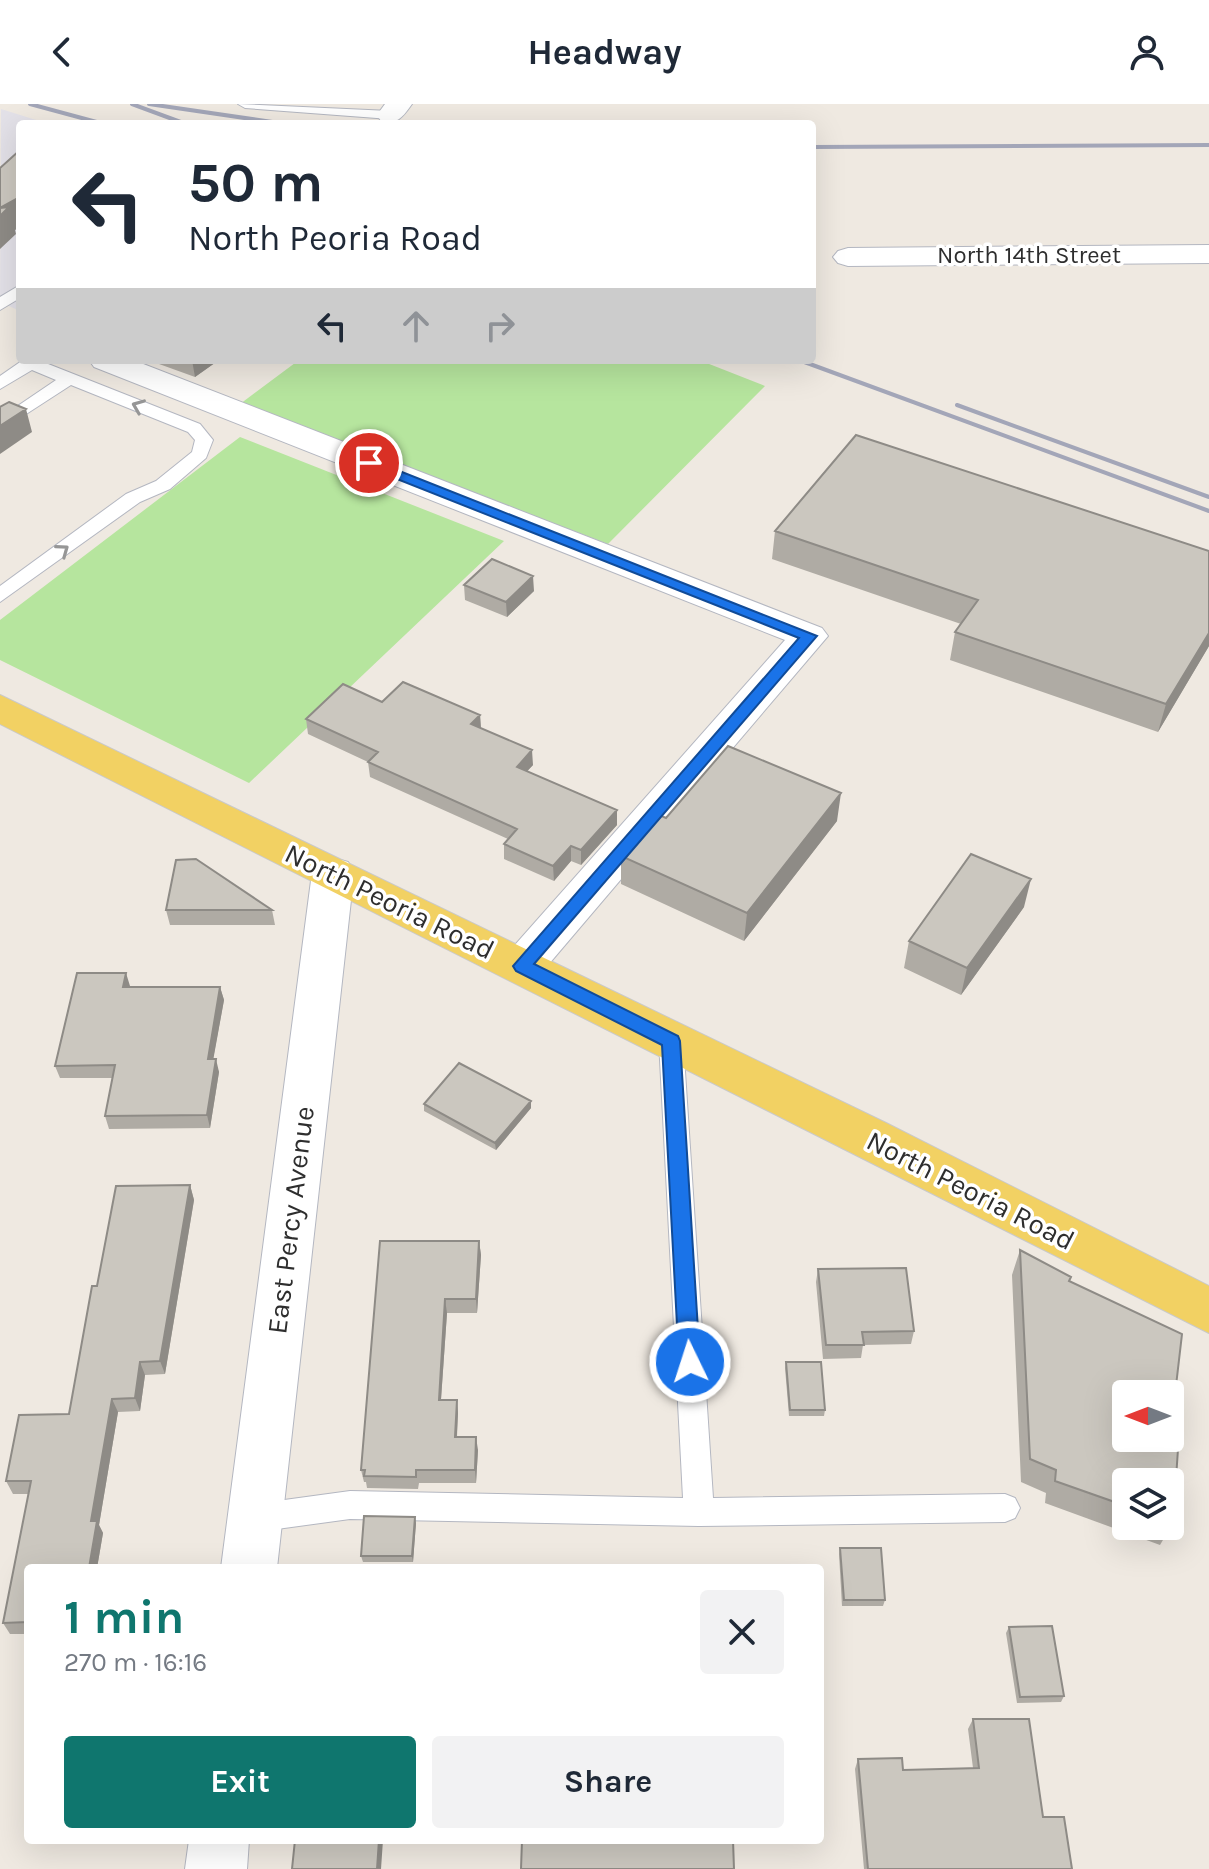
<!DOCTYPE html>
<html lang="en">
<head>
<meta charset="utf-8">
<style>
  body { margin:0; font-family:Karla,sans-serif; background:#f2f2f3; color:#1f2937; height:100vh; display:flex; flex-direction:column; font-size:30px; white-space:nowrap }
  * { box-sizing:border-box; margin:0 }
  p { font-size:26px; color:#747a83 }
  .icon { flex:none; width:44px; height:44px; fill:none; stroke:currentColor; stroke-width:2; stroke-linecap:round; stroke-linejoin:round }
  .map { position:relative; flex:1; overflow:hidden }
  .panel { position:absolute; left:24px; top:1460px; width:800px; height:280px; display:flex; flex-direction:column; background:#fff; border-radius:8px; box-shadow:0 8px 32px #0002 }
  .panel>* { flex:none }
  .hud { position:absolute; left:16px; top:16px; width:800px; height:244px; border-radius:8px; box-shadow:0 8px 32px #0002; background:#fff; color:#1f2937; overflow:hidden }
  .needle { width:52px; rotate:270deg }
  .controls { position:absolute; left:1112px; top:1276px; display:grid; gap:16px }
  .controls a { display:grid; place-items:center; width:72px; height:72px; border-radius:8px; background:#fff; box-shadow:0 8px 32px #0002; font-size:40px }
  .pin { position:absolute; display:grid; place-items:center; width:68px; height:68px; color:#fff; margin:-34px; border:4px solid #fff; border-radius:50%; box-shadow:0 2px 8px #0007 }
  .me { position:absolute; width:88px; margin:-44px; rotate:356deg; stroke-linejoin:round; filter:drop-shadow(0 0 6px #0008) }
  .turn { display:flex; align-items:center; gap:28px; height:168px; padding:0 40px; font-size:36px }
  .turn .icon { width:104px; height:104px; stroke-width:2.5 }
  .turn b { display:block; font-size:56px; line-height:68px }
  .lanes { display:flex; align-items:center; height:76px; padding:0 40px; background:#0003; justify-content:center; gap:40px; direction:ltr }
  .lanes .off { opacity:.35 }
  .round { display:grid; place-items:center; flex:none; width:84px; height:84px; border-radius:8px; background:#f2f2f3 }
  .headline { display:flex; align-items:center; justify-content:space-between; height:136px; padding:0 40px }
  h1 { font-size:48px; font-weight:700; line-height:60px; color:#0f766e }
  .cta { display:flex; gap:16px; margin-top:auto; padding:16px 40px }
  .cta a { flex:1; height:92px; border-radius:8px; background:#0f766e; color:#fff; font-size:32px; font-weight:700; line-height:92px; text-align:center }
  .cta a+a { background:#f2f2f3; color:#1f2937 }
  header { display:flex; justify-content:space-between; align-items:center; height:104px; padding:0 40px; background:#fff; font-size:36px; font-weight:700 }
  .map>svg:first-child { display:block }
  .industrial { fill:#e3e1e8 }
  .green { fill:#b6e59e }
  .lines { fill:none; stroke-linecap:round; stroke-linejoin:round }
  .lane-casing { stroke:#b4b7c1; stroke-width:2 }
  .street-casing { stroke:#b4b7c1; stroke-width:2 }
  .primary-casing { stroke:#c9c9c9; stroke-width:2 }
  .lane { fill:#fff; fill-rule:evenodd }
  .street { fill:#fff; fill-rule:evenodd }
  .primary { fill:#f2d163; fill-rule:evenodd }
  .rail { stroke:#a3a6b8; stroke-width:4 }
  .wall { fill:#afaba4; fill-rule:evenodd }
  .shaded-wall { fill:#8e8b86 }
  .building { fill:#cbc7bf; stroke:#8e8b86; stroke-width:2; fill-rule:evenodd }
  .oneway { stroke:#969696 }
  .route { fill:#1a73e8; stroke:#114b97; stroke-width:2 }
  .labels { text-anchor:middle; stroke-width:7; stroke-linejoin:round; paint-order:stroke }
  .far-street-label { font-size:24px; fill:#2e2e2e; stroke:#fff }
  .street-label { font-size:28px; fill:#2e2e2e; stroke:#fff }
</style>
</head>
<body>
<header><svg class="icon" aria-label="back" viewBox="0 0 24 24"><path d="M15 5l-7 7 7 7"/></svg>Headway<svg class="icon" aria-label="person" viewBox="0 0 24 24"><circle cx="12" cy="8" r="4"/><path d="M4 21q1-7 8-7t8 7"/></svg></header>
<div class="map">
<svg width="1209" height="1765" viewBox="0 0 1209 1765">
  <rect width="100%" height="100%" fill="#efe9e1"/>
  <path class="industrial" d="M1 5 49 20H20V207L0 198Z"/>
  <path class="green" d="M299 256H699L765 282 608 440 240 300Z
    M240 333 504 437 249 679 0 556V516Z"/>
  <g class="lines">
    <defs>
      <path id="lane" d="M238 0 390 7 397 11 390 15 245 4Z
        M20 181V194L0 206V193Z
        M23 256H38L200 320 213 336 206 354 170 385 140 398 0 498V482L126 390 156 377 192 348 195 336 188 328 71 281 0 327V314L56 276 32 266 0 285V272Z
        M671 927 680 930 683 937 713 1394 1005 1390 1015 1394 1020 1404 1015 1414 1005 1418 699 1422 350 1415 255 1428 244 1424 240 1414 244 1404 255 1400 350 1387 683 1394 659 937 662 930Z"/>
      <path id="street" d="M385 0H412C403 13 397 21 381 17L377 11Z
        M1209 141V159L848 162 838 159 833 153 838 147 848 144Z
        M89 256H133L822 524 828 532 537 874 522 879 507 874 500 862 507 850 785 536 94 263Z
        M333 754 348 758 354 769 277 1464H221L312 769 318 758Z
        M189 1736H249L247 1765H185Z"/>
      <path id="primary" d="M0 591 886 1019 1209 1182V1229L0 620Z"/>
    </defs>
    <use href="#lane" class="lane-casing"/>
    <use href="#street" class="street-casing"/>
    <use href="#primary" class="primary-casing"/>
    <use href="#lane" class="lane"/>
    <use href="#street" class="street"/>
    <use href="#primary" class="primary"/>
    <path class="rail" d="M30 0 104 20
      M132 0 186 20
      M149 0 286 20
      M812 43 1209 41
      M799 256 1209 407
      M957 301 1209 393"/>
  </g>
  <path class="wall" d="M148 256H219L195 273Z
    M775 427 1209 447V542L1158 628 950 556 955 528 961 520 772 455Z
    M464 481 534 487 507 513 465 496Z
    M382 598 480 611 481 624 533 661 527 667 617 706V721L581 761 571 757 554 777 504 755V740L508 735 370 673 368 658 308 630 306 615Z
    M666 714 837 717 744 837 621 780V752Z
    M1024 803 961 891 904 864 909 837Z
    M166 806H272L275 821H170Z
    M130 883H220L224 896 213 955 219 968 210 1024 109 1025 105 1012 113 974H60L55 962Z
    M531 997V1004L496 1046 424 1007V1000Z
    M190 1081 194 1096 165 1270 145 1271 140 1307 118 1308 99 1421 103 1429 97 1464H28V1530H10L3 1519 29 1390H13L6 1377 69 1310 97 1182Z
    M380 1137H479L481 1151 477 1209H447L441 1296H457L458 1309 457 1333 478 1346 476 1379H419L418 1385 367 1384 366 1378H364L361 1366Z
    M1020 1146 1069 1177 1169 1342 1173 1419 1160 1441 1045 1399 1046 1389 1021 1378 1012 1171ZM1126 1378H1170V1422H1126Z
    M818 1165 914 1227 911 1240 863 1241 861 1254 823 1255 816 1178Z
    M786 1258 825 1306 824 1312H789L785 1264Z
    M416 1419 413 1458H363L361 1452Z
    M840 1444 885 1496 883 1502H842L839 1450Z
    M1009 1523 1064 1592 1061 1598 1017 1599 1006 1529Z
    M973 1615 1043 1713 1072 1765H864L855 1665 858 1655 903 1666 973 1664 968 1625Z"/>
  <path class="shaded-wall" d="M20 93V123L15 126 16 130 0 145V104Z
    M192 256H219L195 273Z
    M26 305 32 328 0 350V322Z
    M533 472 534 487 507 513 506 498Z
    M1209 529V542L1158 628 1166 600Z
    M480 611 481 626 471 620Z
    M532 646 533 661 517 678V663Z
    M841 689 837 717 744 837 747 809Z
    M617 706V721L581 761V746Z
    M571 742V757L554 777 553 762Z
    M1031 775 1024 803 961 891 967 864Z
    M126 869 130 882 123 883Z
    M220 883 224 896 211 968 208 955Z
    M216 955 219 968 210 1024 207 1011Z
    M531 997V1004L496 1046 495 1039Z
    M190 1081 194 1096 165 1270 160 1257Z
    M479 1137 481 1151 477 1209 476 1195Z
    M445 1195 447 1209 440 1309 439 1296Z
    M140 1258 145 1271 140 1307 135 1294Z
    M112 1295 118 1308 99 1421 103 1429 97 1464H89L91 1417Z
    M457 1296 458 1309 456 1346 455 1333Z
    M476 1333 478 1346 476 1379 475 1366Z
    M415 1413 416 1419 413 1458 412 1452Z
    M379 1736H383L381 1765H377Z"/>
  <path class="building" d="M20 46V93L0 104V64Z
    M9 103 0 112V104Z
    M9 298 26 305 0 322V303Z
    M856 331 1209 447V529L1166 600 955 528 978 496 775 427Z
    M492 455 533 472 506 498 464 481Z
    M403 578 480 611 471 620 532 646 517 663 617 706 581 746 571 742 553 762 504 740 517 725 368 658 378 648 306 615 343 580 382 598Z
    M728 642 841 689 747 809 621 752 657 710 666 714Z
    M971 750 1031 775 967 864 909 837Z
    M196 755 272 806H166L176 756Z
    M77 869H126L123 883H220L208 955H216L207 1011 105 1012 115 961 55 962Z
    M459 959 531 997 495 1039 424 1000Z
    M190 1081 160 1257 140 1258 135 1294 112 1295 91 1417H97L89 1464H28V1518L3 1519 31 1377H6L19 1311 69 1310 92 1182H97L116 1082Z
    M380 1137H479L476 1195H445L439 1296H457L455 1333H476L475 1366H416V1373L364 1372 365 1366H361Z
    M1020 1146 1071 1173 1069 1177 1182 1230 1169 1342 1178 1345 1173 1419 1170 1418V1378H1126V1402L1055 1377 1056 1366 1030 1355ZM1126 1290H1170V1334H1126Z
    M906 1164 914 1227 862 1228 864 1241H826L818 1165Z
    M786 1258H821L825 1306H790Z
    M364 1412 415 1413 412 1452H361Z
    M840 1444H881L885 1496H844Z
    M602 1462V1464H549V1463Z
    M1052 1522 1064 1592 1020 1593 1009 1523Z
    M973 1615H1029L1043 1713H1064L1072 1765H868L858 1655 902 1654 903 1666 979 1664Z
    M295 1736H379L377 1765H292Z
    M522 1736H733L734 1765H521Z"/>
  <defs><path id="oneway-chevron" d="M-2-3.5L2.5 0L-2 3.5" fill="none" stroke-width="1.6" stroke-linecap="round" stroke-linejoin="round" transform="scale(2)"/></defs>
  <g class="oneway">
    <use href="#oneway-chevron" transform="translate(138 302) rotate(-158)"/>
    <use href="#oneway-chevron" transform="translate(63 446) rotate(-36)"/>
  </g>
  <path class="route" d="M369 355 817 532 534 860 678 932 680 937 700 1258 697 1265 690 1268 682 1265 679 1258 662 941 516 867 513 862 799 534 364 362 362 359Z"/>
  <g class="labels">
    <g class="far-street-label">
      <text x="1029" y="159">North 14th Street</text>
    </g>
    <g class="street-label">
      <text transform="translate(390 797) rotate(26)" y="10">North Peoria Road</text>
      <text transform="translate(971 1086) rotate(27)" y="10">North Peoria Road</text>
      <text transform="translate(290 1116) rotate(-83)" y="10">East Percy Avenue</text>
    </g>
  </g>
</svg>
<div class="controls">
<a><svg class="needle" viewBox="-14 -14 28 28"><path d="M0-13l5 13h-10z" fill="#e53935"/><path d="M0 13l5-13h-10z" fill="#747a83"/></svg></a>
<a><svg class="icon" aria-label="layers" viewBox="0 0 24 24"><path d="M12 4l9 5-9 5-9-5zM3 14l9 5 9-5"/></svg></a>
</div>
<div class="pin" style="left:369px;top:359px;background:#d93025"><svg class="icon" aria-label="arrive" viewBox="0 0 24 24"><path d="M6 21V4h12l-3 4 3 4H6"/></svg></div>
<svg class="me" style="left:690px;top:1258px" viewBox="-20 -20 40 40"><circle r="17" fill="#1a73e8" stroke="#fff" stroke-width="3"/><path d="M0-11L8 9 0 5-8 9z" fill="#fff"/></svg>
<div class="hud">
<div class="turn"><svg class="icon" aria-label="left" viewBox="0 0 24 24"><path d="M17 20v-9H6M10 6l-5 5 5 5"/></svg><div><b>50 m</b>North Peoria Road</div></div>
<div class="lanes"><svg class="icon" aria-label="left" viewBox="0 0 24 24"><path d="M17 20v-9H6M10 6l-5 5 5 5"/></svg><svg class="icon off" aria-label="ahead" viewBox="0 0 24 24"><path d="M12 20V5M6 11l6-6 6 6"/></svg><svg class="icon off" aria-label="right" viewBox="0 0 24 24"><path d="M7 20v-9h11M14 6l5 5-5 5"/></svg></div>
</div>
<section class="panel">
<div class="headline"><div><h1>1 min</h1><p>270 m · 16:16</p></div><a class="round"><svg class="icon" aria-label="close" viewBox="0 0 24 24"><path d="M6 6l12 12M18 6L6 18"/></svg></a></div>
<div class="cta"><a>Exit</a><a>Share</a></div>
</section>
</div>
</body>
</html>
